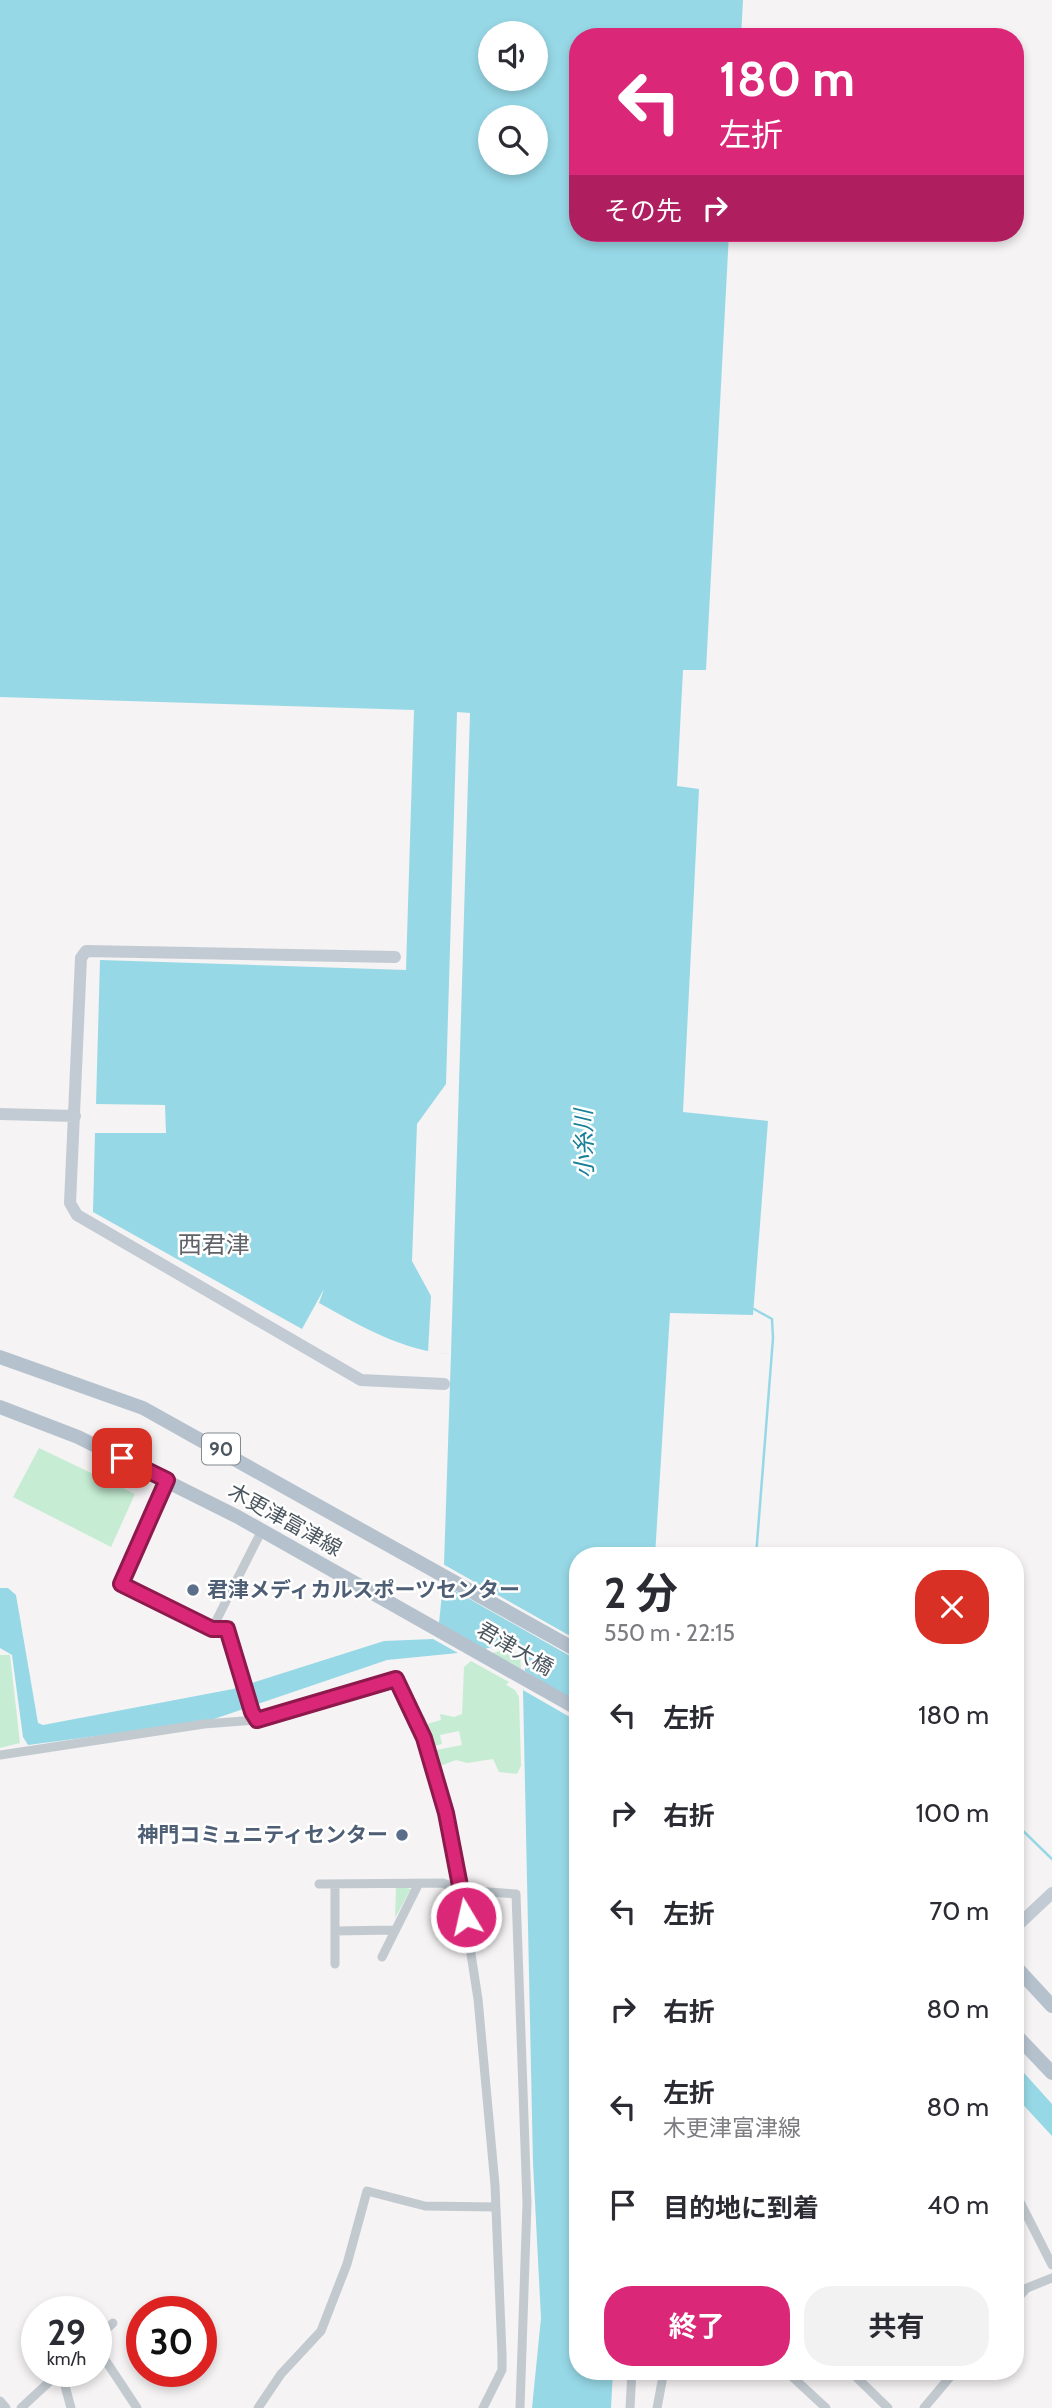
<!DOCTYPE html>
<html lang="ja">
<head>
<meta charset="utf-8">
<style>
  body { margin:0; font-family:Cabin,"Noto Sans JP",sans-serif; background:#f2f2f3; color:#2b2b33; height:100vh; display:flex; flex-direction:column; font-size:26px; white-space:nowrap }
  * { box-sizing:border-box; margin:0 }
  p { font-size:23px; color:#7c7c81 }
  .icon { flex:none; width:38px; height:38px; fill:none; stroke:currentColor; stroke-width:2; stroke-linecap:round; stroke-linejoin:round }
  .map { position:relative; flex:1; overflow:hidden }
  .drawer { position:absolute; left:569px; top:1547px; width:455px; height:833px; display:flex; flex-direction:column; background:#fff; border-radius:28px; box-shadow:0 4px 10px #0003 }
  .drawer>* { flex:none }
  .top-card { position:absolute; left:569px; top:28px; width:455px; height:214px; border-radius:28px; box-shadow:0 4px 10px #0003; background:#db2777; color:#fff; overflow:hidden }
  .tools { position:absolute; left:478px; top:21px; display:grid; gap:14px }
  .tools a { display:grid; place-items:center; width:70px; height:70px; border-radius:50%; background:#fff; box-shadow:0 4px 10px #0003; font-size:35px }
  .speed { position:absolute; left:21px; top:2296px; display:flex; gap:14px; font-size:35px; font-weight:700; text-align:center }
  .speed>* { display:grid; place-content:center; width:91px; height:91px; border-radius:50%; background:#fff; box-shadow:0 4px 10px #0003; line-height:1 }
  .speed small { font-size:18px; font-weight:400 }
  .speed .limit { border:10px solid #d22; background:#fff; color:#111 }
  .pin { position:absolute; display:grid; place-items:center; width:60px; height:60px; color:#fff; margin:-30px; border-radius:14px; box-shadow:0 4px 10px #0006 }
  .me { position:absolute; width:77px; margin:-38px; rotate:351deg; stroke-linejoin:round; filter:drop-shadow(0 0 5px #0008) }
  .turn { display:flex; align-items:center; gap:24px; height:147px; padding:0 35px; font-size:32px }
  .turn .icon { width:91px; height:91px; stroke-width:2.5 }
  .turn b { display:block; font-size:49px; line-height:60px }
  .then { display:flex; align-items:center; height:66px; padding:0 35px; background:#0003; gap:14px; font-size:26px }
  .round { display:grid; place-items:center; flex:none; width:74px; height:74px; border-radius:28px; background:#f2f2f3 }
  .head { display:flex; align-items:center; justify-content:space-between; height:119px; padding:0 35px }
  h1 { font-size:42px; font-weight:700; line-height:52px }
  .action { display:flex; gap:14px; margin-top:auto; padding:14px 35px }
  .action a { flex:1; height:80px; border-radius:28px; background:#db2777; color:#fff; font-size:28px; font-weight:700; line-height:80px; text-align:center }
  .action a+a { background:#f2f2f3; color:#2b2b33 }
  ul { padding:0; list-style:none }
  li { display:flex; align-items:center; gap:21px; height:98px; padding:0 35px }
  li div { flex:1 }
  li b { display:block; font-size:26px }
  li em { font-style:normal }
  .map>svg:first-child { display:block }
  .green { fill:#c6edd4 }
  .water { fill:#97d8e6; fill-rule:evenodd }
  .pier { fill:#f5f3f3 }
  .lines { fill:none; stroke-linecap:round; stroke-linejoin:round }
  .stream { stroke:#97d8e6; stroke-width:2.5 }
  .street { stroke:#c2cad0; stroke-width:9 }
  .secondary { stroke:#c2cbd4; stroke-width:12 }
  .primary { stroke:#b5c2ce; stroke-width:14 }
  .route-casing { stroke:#8e194d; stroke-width:18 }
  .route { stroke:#db2777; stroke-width:12 }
  .service-dot { fill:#5c6f8a; stroke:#fff; stroke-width:2.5 }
  .labels { text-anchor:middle; stroke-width:5; stroke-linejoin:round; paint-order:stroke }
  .shield { fill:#fff; stroke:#82898f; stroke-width:2 }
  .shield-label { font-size:19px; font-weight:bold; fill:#4c565f }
  .street-label { font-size:21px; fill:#4c565f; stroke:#fff }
  .service-label { font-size:21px; font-weight:bold; fill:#4e5e75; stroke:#fff; text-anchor:start }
  .water-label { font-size:23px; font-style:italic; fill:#177f96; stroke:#fff }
  .quarter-label { font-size:24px; fill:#5f6367; stroke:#fff }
</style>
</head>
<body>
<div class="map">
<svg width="1052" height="2408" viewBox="0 0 1052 2408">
  <rect width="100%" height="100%" fill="#f5f3f3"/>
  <path class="green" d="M39 1448 135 1494 111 1547 13 1497Z
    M507 1649 520 1654 521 1669 492 1653Z
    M0 1655H10L20 1743 0 1748Z
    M471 1661 509 1682 506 1685 515 1690 519 1697 521 1766 517 1774 499 1772 493 1759 467 1763 456 1760 437 1767 431 1751 462 1745 459 1731 440 1735 442 1744 430 1747 421 1717 424 1715 427 1724 441 1720 440 1714 454 1717 462 1714 464 1667Z
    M396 1886 411 1889 395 1918Z"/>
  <path class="water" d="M0 0H743L741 37H578V233H729L706 670H683L677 786 699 789 683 1112 768 1121 753 1315 670 1313 655 1556H578L577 1640 444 1565 451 1354C402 1351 361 1326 319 1303L324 1289 302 1329 93 1212 95 1133H166L165 1105 96 1104 100 960 406 970 414 710 0 697ZM490 33H536V79H490ZM490 117H536V163H490Z
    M443 1584 577 1660V1702L525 1671V1657L515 1645 502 1644 485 1649 439 1623Z
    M0 1588H8L16 1595 38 1723 43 1725 233 1689 384 1641 433 1639 458 1653 387 1660 205 1722 28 1745 23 1737 12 1655 0 1648Z
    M523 1690 577 1721 578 2371H613L611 2408H532L541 2318 533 2163Z
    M1015 2063 1052 2104V2136L1015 2096Z"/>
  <path class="pier" d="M457 712 470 713 451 1354 428 1353 431 1296 412 1261 417 1124 446 1084Z
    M441 1563 577 1640 578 1644 441 1567Z
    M524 1687 578 1717 577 1721 520 1688Z"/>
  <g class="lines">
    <path class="stream" d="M754 1309 772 1319 773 1338 756 1556
      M1015 1823 1052 1859"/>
    <path class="street" d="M168 1480 121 1584 212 1629H227L252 1712 257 1720
      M212 1629 262 1530
      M0 1755 204 1724 257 1720 396 1679 424 1738 446 1813 461 1890 478 1999 495 2185 502 2354V2370L483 2408
      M319 1884 443 1883 461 1890 516 1894 527 2203 520 2408
      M335 1884V1964
      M335 1931 395 1930
      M382 1957 419 1883
      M1015 2192 1052 2265
      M1015 2301 1027 2288 1052 2278
      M96 2339 113 2323
      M96 2346 137 2408
      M61 2371 71 2408
      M786 2371 826 2408
      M850 2371 888 2408
      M0 2401 6 2408
      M21 2408 61 2371
      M258 2408 281 2374 321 2331 347 2264 367 2191 425 2206 496 2207
      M630 2408 632 2371
      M657 2408 664 2371
      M924 2408 955 2371"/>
    <path class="secondary" d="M395 957 86 951 81 958 70 1203 77 1215 361 1380 444 1384
      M0 1114 75 1116
      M1015 1928 1052 1893"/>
    <path class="primary" d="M0 1357 143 1408 578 1651
      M0 1407 78 1437 238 1517 578 1709
      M1015 1966 1052 2006
      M1015 2034 1052 2073"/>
  </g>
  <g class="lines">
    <defs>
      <path id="route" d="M122 1458 167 1480 121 1584 212 1629H227L252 1712 257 1720 396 1679 424 1738 446 1813 466 1917"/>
    </defs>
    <use href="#route" class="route-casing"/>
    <use href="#route" class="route"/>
  </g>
  <g class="service-dot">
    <circle cx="193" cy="1590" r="7"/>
    <circle cx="402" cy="1835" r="7"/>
  </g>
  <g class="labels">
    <rect class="shield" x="202" y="1433.5" width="38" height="31" rx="5"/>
    <g class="shield-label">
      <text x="221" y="1456">90</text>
    </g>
    <g class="street-label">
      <text transform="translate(285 1520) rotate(29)" y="7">木更津富津線</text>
      <text transform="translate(515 1649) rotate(30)" y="7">君津大橋</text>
    </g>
    <g class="service-label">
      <text x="207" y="1597">君津メディカルスポーツセンター</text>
      <text x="388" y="1842" text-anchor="end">神門コミュニティセンター</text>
    </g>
    <g class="water-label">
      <text transform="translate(584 1144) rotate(-91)" y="8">小糸川</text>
    </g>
    <g class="quarter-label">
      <text x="214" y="1253">西君津</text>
    </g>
  </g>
</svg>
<div class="tools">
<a><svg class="icon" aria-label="sound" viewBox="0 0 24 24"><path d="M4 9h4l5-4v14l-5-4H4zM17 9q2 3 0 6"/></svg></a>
<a><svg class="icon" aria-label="search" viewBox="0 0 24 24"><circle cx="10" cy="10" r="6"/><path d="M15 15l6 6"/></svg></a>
</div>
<div class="speed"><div>29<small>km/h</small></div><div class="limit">30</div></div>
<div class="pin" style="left:122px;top:1458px;background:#d93025"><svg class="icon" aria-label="arrive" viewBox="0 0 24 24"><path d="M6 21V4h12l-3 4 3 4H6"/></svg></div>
<svg class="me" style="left:466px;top:1917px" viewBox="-20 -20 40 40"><circle r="17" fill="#db2777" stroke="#fff" stroke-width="3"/><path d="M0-11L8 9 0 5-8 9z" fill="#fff"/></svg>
<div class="top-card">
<div class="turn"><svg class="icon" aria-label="left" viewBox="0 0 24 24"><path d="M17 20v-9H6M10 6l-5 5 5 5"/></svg><div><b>180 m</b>左折</div></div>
<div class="then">その先<svg class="icon" aria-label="right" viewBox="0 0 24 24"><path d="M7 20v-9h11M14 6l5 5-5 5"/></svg></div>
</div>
<section class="drawer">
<div class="head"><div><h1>2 分</h1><p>550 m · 22:15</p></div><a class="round" style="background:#d93025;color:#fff"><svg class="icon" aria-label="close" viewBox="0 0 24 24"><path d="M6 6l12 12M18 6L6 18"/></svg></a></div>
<ul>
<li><svg class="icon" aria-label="left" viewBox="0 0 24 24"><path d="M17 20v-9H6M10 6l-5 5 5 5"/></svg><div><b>左折</b></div><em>180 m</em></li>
<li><svg class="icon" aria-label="right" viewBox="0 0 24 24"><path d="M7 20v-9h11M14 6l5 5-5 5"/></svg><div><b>右折</b></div><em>100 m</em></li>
<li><svg class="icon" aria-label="left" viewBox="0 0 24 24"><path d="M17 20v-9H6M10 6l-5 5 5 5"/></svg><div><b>左折</b></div><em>70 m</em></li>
<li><svg class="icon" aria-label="right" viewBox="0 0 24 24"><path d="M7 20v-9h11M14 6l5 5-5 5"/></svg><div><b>右折</b></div><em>80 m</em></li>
<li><svg class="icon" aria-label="left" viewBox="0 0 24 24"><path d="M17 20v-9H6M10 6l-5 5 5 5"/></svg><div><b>左折</b><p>木更津富津線</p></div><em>80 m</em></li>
<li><svg class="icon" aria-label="arrive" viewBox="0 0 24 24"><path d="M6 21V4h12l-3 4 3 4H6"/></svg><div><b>目的地に到着</b></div><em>40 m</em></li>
</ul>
<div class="action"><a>終了</a><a>共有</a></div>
</section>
</div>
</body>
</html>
